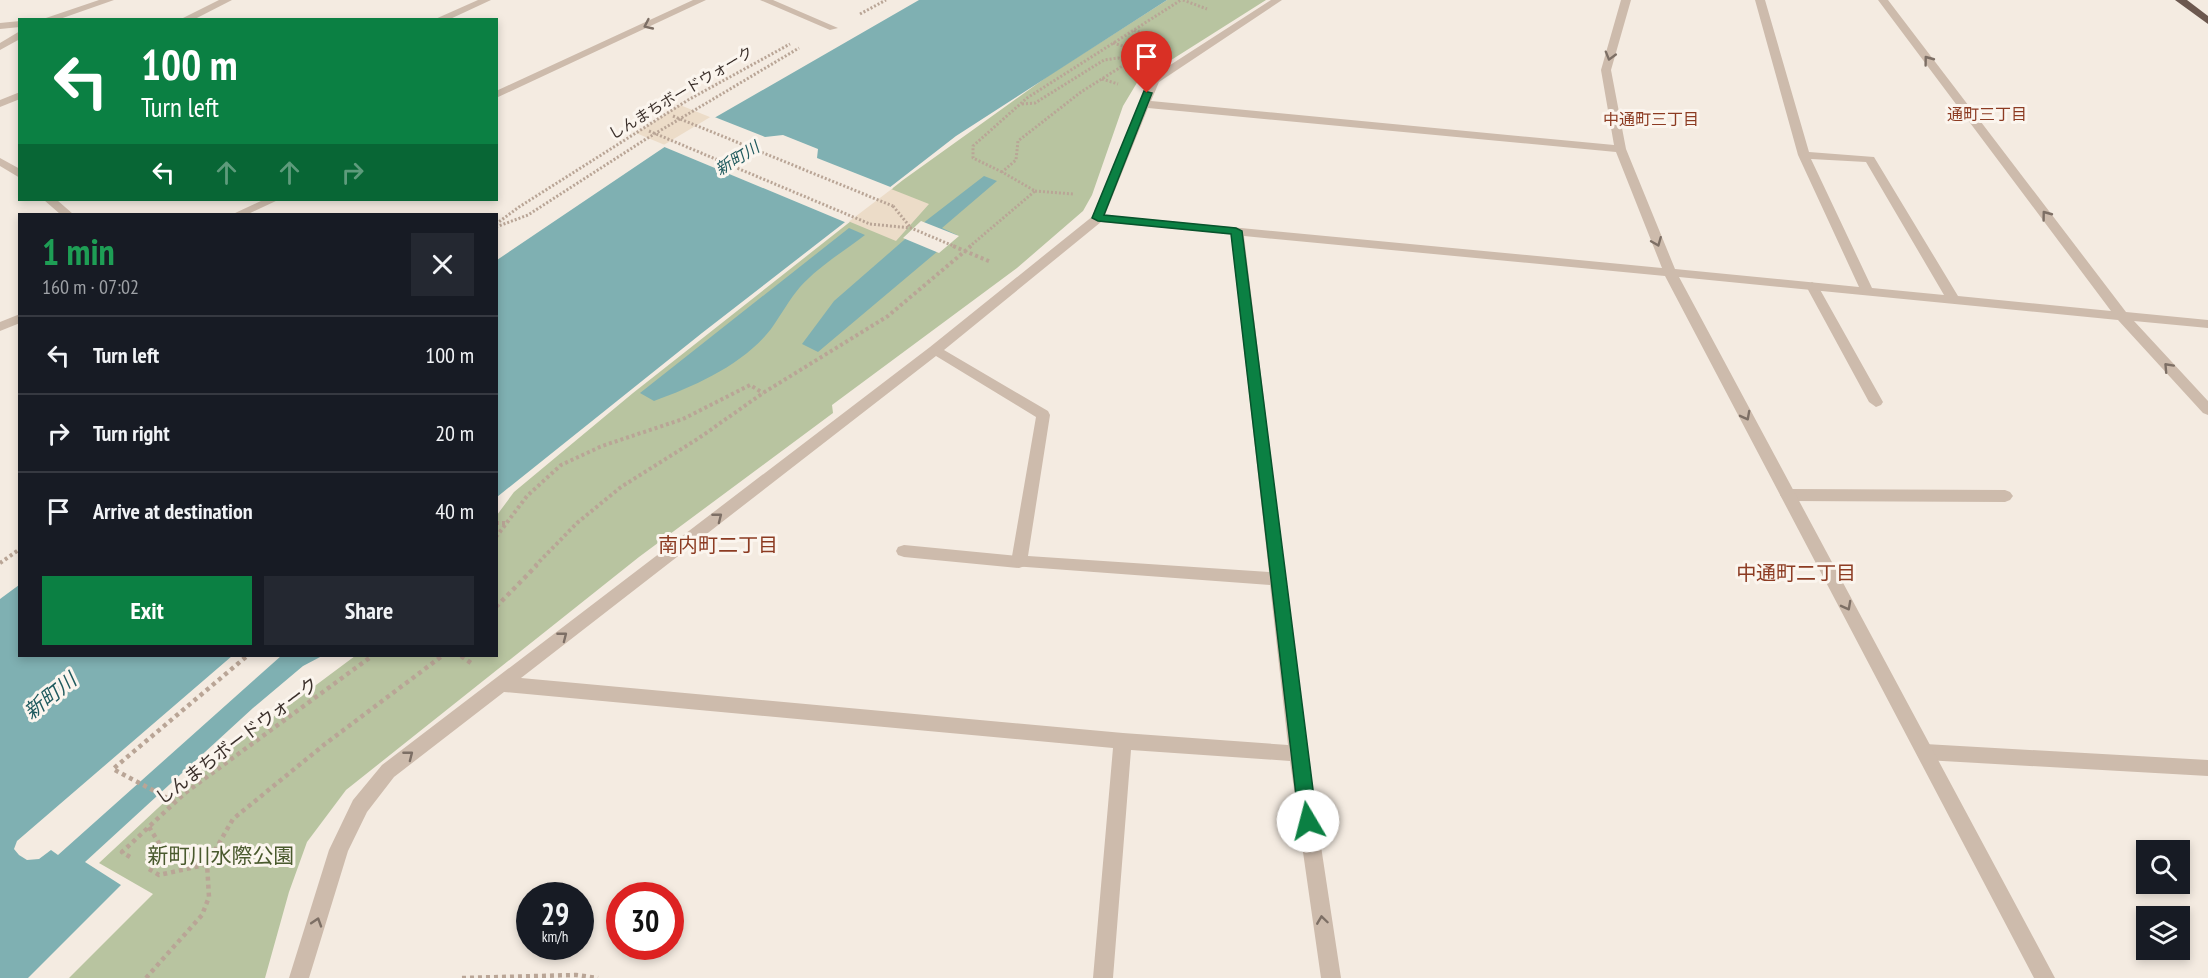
<!DOCTYPE html>
<html lang="en">
<head>
<meta charset="utf-8">
<style>
  body { margin:0; font-family:"PT Sans Narrow","Noto Sans JP",sans-serif; background:#242831; color:#f1f3f6; height:100vh; display:flex; flex-direction:column; font-size:22px; white-space:nowrap }
  * { box-sizing:border-box; margin:0 }
  p { font-size:20px; color:#9ea1a6 }
  .icon { flex:none; width:33px; height:33px; fill:none; stroke:currentColor; stroke-width:2; stroke-linecap:round; stroke-linejoin:round }
  .map { position:relative; flex:1; overflow:hidden }
  .sheet { position:absolute; left:18px; top:213px; width:480px; height:444px; display:flex; flex-direction:column; background:#171b24; border-radius:0px; box-shadow:0 3px 9px #0003 }
  .sheet>* { flex:none }
  .guide { position:absolute; left:18px; top:18px; width:480px; height:183px; border-radius:0px; box-shadow:0 3px 9px #0003; background:#0b8043; color:#fff; overflow:hidden }
  .tools { position:absolute; left:2136px; top:840px; display:grid; gap:12px }
  .tools a { display:grid; place-items:center; width:54px; height:54px; border-radius:0px; background:#171b24; box-shadow:0 3px 9px #0003; font-size:30px }
  .speed { position:absolute; left:516px; top:882px; display:flex; gap:12px; font-size:30px; font-weight:700; text-align:center }
  .speed>* { display:grid; place-content:center; width:78px; height:78px; border-radius:50%; background:#171b24; box-shadow:0 3px 9px #0003; line-height:1 }
  .speed small { font-size:15px; font-weight:400 }
  .speed .limit { border:9px solid #d22; background:#fff; color:#111 }
  .pin { position:absolute; display:grid; place-items:center; width:51px; height:51px; color:#fff; margin:-62px -26px; border-radius:50% 50% 50% 0; rotate:-45deg; box-shadow:0 0 6px #0007 }
  .pin .icon { rotate:45deg }
  .me { position:absolute; width:66px; margin:-33px; rotate:352deg; stroke-linejoin:round; filter:drop-shadow(0 0 4px #0008) }
  .turn { display:flex; align-items:center; gap:21px; height:126px; padding:0 24px; font-size:27px }
  .turn .icon { width:78px; height:78px; stroke-width:2.5 }
  .turn b { display:block; font-size:42px; line-height:51px }
  .lanes { display:flex; align-items:center; height:57px; padding:0 24px; background:#0003; justify-content:center; gap:30px; direction:ltr }
  .lanes .off { opacity:.35 }
  .round { display:grid; place-items:center; flex:none; width:63px; height:63px; border-radius:0px; background:#242831 }
  .overview { display:flex; align-items:center; justify-content:space-between; height:102px; padding:0 24px }
  h1 { font-size:36px; font-weight:700; line-height:45px; color:#1e9e55 }
  .button { display:flex; gap:12px; margin-top:auto; padding:12px 24px }
  .button a { flex:1; height:69px; border-radius:0px; background:#0b8043; color:#fff; font-size:24px; font-weight:700; line-height:69px; text-align:center }
  .button a+a { background:#242831; color:#f1f3f6 }
  ul { padding:0; list-style:none }
  li { display:flex; align-items:center; gap:18px; height:78px; padding:0 24px; border-top:2px solid #363941 }
  li div { flex:1 }
  li b { display:block; font-size:22px }
  li em { font-style:normal }
  .map>svg:first-child { display:block }
  .green { fill:#b8c4a0 }
  .plaza { fill:#ecdcc8 }
  .water { fill:#7fb0b2 }
  .pier { fill:#f4ebe1 }
  .lines { fill:none; stroke-linecap:round; stroke-linejoin:round }
  .path-far2 { stroke:#b9a596; stroke-width:3; stroke-dasharray:2 2; stroke-linecap:butt }
  .path-far1 { stroke:#b9a596; stroke-width:4; stroke-dasharray:3 3; stroke-linecap:butt }
  .path { stroke:#b9a596; stroke-width:4.5; stroke-dasharray:4 4; stroke-linecap:butt }
  .service { fill:#cdbbac; fill-rule:evenodd }
  .pedestrian { fill:#cdbbac; fill-rule:evenodd }
  .minor { fill:#cdbbac; fill-rule:evenodd }
  .trunk { fill:#6c584f; fill-rule:evenodd }
  .path-bridge { stroke:#b9a596; stroke-width:3; stroke-dasharray:2 2; stroke-linecap:butt }
  .oneway { stroke:#7d6f65 }
  .route { fill:#0b8043; stroke:#07532c; stroke-width:1.5 }
  .labels { text-anchor:middle; stroke-width:6; stroke-linejoin:round; paint-order:stroke }
  .far-street-label { font-size:15px; fill:#3b302b; stroke:#fbf5ee }
  .far-neighbourhood-label { font-size:16px; fill:#8c3b22; stroke:#fbf5ee }
  .far-water-label { font-size:16px; font-style:italic; fill:#1f5a5e; stroke:#fbf5ee }
  .street-label { font-size:18px; fill:#3b302b; stroke:#fbf5ee }
  .neighbourhood-label { font-size:20px; fill:#8c3b22; stroke:#fbf5ee }
  .water-label { font-size:20px; font-style:italic; fill:#1f5a5e; stroke:#fbf5ee }
  .near-park-label { font-size:21px; fill:#4a5a2e; stroke:#fbf5ee }
</style>
</head>
<body>
<div class="map">
<svg width="2208" height="978" viewBox="0 0 2208 978">
  <rect width="100%" height="100%" fill="#f4ebe1"/>
  <path class="green" d="M1167 0H1266L1138 81 1123 106 1092 195 1083 211 1017 268 832 405 833 413 639 557 346 790 307 842 289 892 265 978H69L153 894 99 863 187 781 355 656H496L497 515 514 492 633 393 903 180 1048 76Z"/>
  <path class="plaza" d="M680 105 762 138 929 204 896 241 636 133Z"/>
  <path class="water" d="M919 0H1167L956 136 702 333 497 497V260L669 144Z
    M984 176 997 181 942 228 957 235 818 352 802 344 834 301 927 220Z
    M849 228 865 235C844 251 818 267 800 287 789 300 781 315 771 329 743 365 695 386 654 401L640 393Z
    M19 585 20 656H322L303 666 253 708 85 862 121 885 28 978H0V599Z"/>
  <path class="pier" d="M712 116 765 137 783 135 818 149 817 158 893 188 847 223 662 146Z
    M921 221 959 236 939 253 903 238Z
    M232 656H281L58 855 51 850 39 859 27 860 19 855 14 849 17 841Z"/>
  <g class="lines">
    <path class="path-far2" d="M1183 0 1207 9
      M860 14 886 0
      M1134 30 1157 39
      M1113 43 1139 51
      M1102 79 1118 84
      M1022 104 1035 103 1104 60 1118 58 1128 61
      M1002 172 973 158V146L1027 98 1181 0
      M1035 191 1073 194
      M893 206 911 228
      M496 224 519 207 688 100 790 44
      M870 224 911 228 956 247
      M496 227 528 215 646 139 799 48
      M969 247 1035 191 1002 172 1016 160 1018 141 1081 92 1124 65"/>
    <path class="path-far1" d="M953 246 991 262
      M496 523H505
      M496 537 527 496 561 465 602 446 683 419 750 385 763 393
      M0 563 20 549
      M535 566 577 523 621 487 699 438 763 393 888 316 971 246"/>
    <path class="path" d="M496 607 537 565
      M461 656 471 663
      M175 802 113 769 247 656
      M149 827 167 856 207 864
      M130 857 122 852 185 793 372 656
      M149 869 159 875 204 865
      M146 978 202 915 209 897 207 864 233 819 325 744 442 656
      M462 978 576 975 598 978"/>
    <path class="service" d="M1812 282 1818 286 1883 402 1881 405 1876 407 1869 402 1806 286Z
      M1788 489 2005 490 2010 492 2013 496 2010 500 2005 502 1788 501 1783 499 1780 495 1783 491Z
      M904 545 1019 556 1025 558 1027 562 1025 566 1019 568 904 557 898 555 896 551 898 547Z
      M1925 744 2208 760V776L1925 760 1919 758 1916 752 1919 746Z"/>
    <path class="pedestrian" d="M219 0H232L193 20H179Z
      M20 92V99L0 107V100Z"/>
    <path class="minor" d="M99 0H114L57 20H40Z
      M478 0H491L448 20H433Z
      M693 0H706L496 98V91Z
      M760 0H773L838 28 830 30Z
      M1271 0H1282L1159 82 1151 101 1614 145 1601 70 1621 0H1631L1611 70 1626 149 1675 269 1859 287 1798 155 1755 0H1765L1809 152 1874 157 1958 296 2111 311 1878 0H1888L2126 312 2208 320V328L2134 321 2208 401V415L2203 413 2118 320 1679 277 2055 978H2034L1665 276 1244 236 1307 754 1341 978H1321L1290 761 1131 750 1113 978H1093L1113 748 504 692 394 777 367 812 348 851 309 978H289L329 850 353 800 382 765 930 347 1093 216 1150 78ZM1148 108 1616 152 1662 268 1105 215ZM1811 159 1866 162 1944 295 1872 288ZM1101 222 1231 234 1269 572 1028 556 1050 415 1048 411 944 350ZM936 356 1036 417 1011 562 1013 566 1270 585 1288 745 1123 733 521 678Z
      M20 21V27L0 29V23Z
      M20 31V39L0 50V43Z
      M0 158 20 169V178L0 166Z
      M44 200H57L73 214H60Z
      M263 200H278L248 214H233Z
      M20 314V323L0 331V322Z"/>
    <path class="trunk" d="M2175 0H2187L2208 16V24Z"/>
    <path class="path-bridge" d="M673 116 893 206
      M649 131 870 224"/>
  </g>
  <defs><path id="oneway-chevron" d="M-2-3.5L2.5 0L-2 3.5" fill="none" stroke-width="1.6" stroke-linecap="round" stroke-linejoin="round" transform="scale(1.5)"/></defs>
  <g class="oneway">
    <use href="#oneway-chevron" transform="translate(648 25) rotate(155)"/>
    <use href="#oneway-chevron" transform="translate(1610 56) rotate(106)"/>
    <use href="#oneway-chevron" transform="translate(1928 60) rotate(-127)"/>
    <use href="#oneway-chevron" transform="translate(2046 215) rotate(-127)"/>
    <use href="#oneway-chevron" transform="translate(1657 242) rotate(68)"/>
    <use href="#oneway-chevron" transform="translate(2168 367) rotate(-133)"/>
    <use href="#oneway-chevron" transform="translate(1746 416) rotate(62)"/>
    <use href="#oneway-chevron" transform="translate(718 517) rotate(-38)"/>
    <use href="#oneway-chevron" transform="translate(1847 606) rotate(62)"/>
    <use href="#oneway-chevron" transform="translate(563 636) rotate(-38)"/>
    <use href="#oneway-chevron" transform="translate(409 755) rotate(-38)"/>
    <use href="#oneway-chevron" transform="translate(1322 920) rotate(-98)"/>
    <use href="#oneway-chevron" transform="translate(317 922) rotate(-72)"/>
  </g>
  <path class="route" d="M1144 91 1152 93 1104 215 1236 228 1242 231 1317 821 1314 827 1308 829 1302 827 1299 821 1231 234 1098 221 1092 218Z"/>
  <g class="labels">
    <g class="far-street-label">
      <text transform="translate(681 93) rotate(-31)" y="5">しんまちボードウォーク</text>
    </g>
    <g class="far-neighbourhood-label">
      <text x="1987" y="120">通町三丁目</text>
      <text x="1651" y="125">中通町三丁目</text>
    </g>
    <g class="far-water-label">
      <text transform="translate(737 158) rotate(-32)" y="6">新町川</text>
    </g>
    <g class="street-label">
      <text transform="translate(237 741) rotate(-37)" y="6">しんまちボードウォーク</text>
    </g>
    <g class="neighbourhood-label">
      <text x="718" y="552">南内町二丁目</text>
      <text x="1796" y="580">中通町二丁目</text>
    </g>
    <g class="water-label">
      <text transform="translate(50 696) rotate(-39)" y="7">新町川</text>
    </g>
    <g class="near-park-label">
      <text x="221" y="863">新町川水際公園</text>
    </g>
  </g>
</svg>
<div class="tools">
<a><svg class="icon" aria-label="search" viewBox="0 0 24 24"><circle cx="10" cy="10" r="6"/><path d="M15 15l6 6"/></svg></a>
<a><svg class="icon" aria-label="layers" viewBox="0 0 24 24"><path d="M12 4l9 5-9 5-9-5zM3 14l9 5 9-5"/></svg></a>
</div>
<div class="speed"><div>29<small>km/h</small></div><div class="limit">30</div></div>
<div class="pin" style="left:1147px;top:93px;background:#d93025"><svg class="icon" aria-label="arrive" viewBox="0 0 24 24"><path d="M6 21V4h12l-3 4 3 4H6"/></svg></div>
<svg class="me" style="left:1308px;top:821px" viewBox="-20 -20 40 40"><circle r="19" fill="#fff"/><path d="M0-13L10 11 0 6-10 11z" fill="#0b8043"/></svg>
<div class="guide">
<div class="turn"><svg class="icon" aria-label="left" viewBox="0 0 24 24"><path d="M17 20v-9H6M10 6l-5 5 5 5"/></svg><div><b>100 m</b>Turn left</div></div>
<div class="lanes"><svg class="icon" aria-label="left" viewBox="0 0 24 24"><path d="M17 20v-9H6M10 6l-5 5 5 5"/></svg><svg class="icon off" aria-label="ahead" viewBox="0 0 24 24"><path d="M12 20V5M6 11l6-6 6 6"/></svg><svg class="icon off" aria-label="ahead" viewBox="0 0 24 24"><path d="M12 20V5M6 11l6-6 6 6"/></svg><svg class="icon off" aria-label="right" viewBox="0 0 24 24"><path d="M7 20v-9h11M14 6l5 5-5 5"/></svg></div>
</div>
<section class="sheet">
<div class="overview"><div><h1>1 min</h1><p>160 m · 07:02</p></div><a class="round"><svg class="icon" aria-label="close" viewBox="0 0 24 24"><path d="M6 6l12 12M18 6L6 18"/></svg></a></div>
<ul>
<li><svg class="icon" aria-label="left" viewBox="0 0 24 24"><path d="M17 20v-9H6M10 6l-5 5 5 5"/></svg><div><b>Turn left</b></div><em>100 m</em></li>
<li><svg class="icon" aria-label="right" viewBox="0 0 24 24"><path d="M7 20v-9h11M14 6l5 5-5 5"/></svg><div><b>Turn right</b></div><em>20 m</em></li>
<li><svg class="icon" aria-label="arrive" viewBox="0 0 24 24"><path d="M6 21V4h12l-3 4 3 4H6"/></svg><div><b>Arrive at destination</b></div><em>40 m</em></li>
</ul>
<div class="button"><a>Exit</a><a>Share</a></div>
</section>
</div>
</body>
</html>
